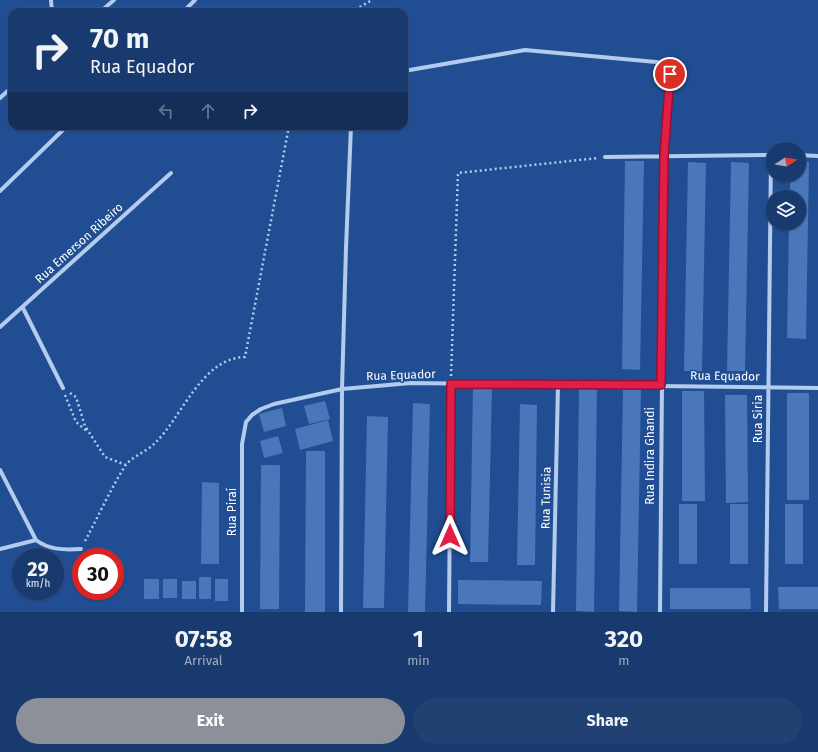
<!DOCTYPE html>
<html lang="en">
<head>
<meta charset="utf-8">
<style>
  body { margin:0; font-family:"Fira Sans",sans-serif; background:#224173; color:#f1f3f6; height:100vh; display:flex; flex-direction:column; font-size:15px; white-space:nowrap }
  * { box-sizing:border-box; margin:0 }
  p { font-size:13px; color:#9fadc2 }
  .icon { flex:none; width:22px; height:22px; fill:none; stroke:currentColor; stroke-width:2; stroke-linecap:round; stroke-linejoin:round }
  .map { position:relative; height:612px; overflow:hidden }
  .sheet { display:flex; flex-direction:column; background:#193a6e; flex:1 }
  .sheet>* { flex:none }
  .hud { position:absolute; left:8px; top:8px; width:400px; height:122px; border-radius:12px; box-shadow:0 1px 3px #0004,0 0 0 1px #375481; background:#193a6e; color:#f1f3f6; overflow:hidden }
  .needle { width:26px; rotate:78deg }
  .controls { position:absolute; left:766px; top:142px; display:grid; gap:8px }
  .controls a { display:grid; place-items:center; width:40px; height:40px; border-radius:50%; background:#193a6e; box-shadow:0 1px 3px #0004,0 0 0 1px #375481; font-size:20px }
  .speed { position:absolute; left:12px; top:548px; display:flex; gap:8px; font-size:20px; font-weight:700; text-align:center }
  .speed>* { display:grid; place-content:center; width:52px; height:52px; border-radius:50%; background:#193a6e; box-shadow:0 1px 3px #0004,0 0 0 1px #375481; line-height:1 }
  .speed small { font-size:10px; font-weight:400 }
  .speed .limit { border:6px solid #d22; background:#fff; color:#111 }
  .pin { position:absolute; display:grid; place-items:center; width:34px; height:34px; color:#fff; margin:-17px; border:2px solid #fff; border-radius:50%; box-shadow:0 1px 4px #0007 }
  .me { position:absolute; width:44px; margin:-22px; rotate:0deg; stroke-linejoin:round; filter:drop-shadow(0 0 3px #0008) }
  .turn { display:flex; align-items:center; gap:14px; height:84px; padding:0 16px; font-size:18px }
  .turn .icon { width:52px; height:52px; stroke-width:2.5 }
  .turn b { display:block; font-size:28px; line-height:34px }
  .lanes { display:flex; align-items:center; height:38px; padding:0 16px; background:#0003; justify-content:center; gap:20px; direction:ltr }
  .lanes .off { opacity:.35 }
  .eta { display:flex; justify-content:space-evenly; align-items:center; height:68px; text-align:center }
  .eta b { font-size:24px; font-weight:700; line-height:28px }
  .action { display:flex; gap:8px; margin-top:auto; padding:8px 16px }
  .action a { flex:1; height:46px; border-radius:24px; background:#8c9099; color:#fff; font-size:16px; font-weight:700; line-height:46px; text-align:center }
  .action a+a { background:#224173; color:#f1f3f6 }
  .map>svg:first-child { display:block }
  .building { fill:#4a77b9 }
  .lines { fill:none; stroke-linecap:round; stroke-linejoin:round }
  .path { stroke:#b3cbed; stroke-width:2.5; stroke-dasharray:2 3; stroke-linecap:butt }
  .minor { stroke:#b3cbed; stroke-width:4 }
  .route-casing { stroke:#92132f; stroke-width:10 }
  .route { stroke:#e11d48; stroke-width:7 }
  .labels { text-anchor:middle; stroke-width:3; stroke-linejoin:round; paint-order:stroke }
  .street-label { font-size:12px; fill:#fff; stroke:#214e93 }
</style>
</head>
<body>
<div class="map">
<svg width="818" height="612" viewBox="0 0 818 612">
  <rect width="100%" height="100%" fill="#214e93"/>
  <path class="building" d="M625 161H644L640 370 622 369Z
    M688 162 706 163 702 371H684Z
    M731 162 749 163 745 371H727Z
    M799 162H809L806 339 787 338 789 223H799V197H790V175H799Z
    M473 387H492L488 562H470Z
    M579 388H597L594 612 576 611Z
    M623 388H641L637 612 619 611Z
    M682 391H704L705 501H682Z
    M787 393H809V500H787Z
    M725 395H747L748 502 726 503Z
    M325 401 330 419 309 424 304 406Z
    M413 403 430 404 425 612H408Z
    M520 404 537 405 535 565H517Z
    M282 408 286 426 264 432 259 414Z
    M367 416 388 417 384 608H363Z
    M328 420 333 441 300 450 295 429Z
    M278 436 283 453 264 458 260 441Z
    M306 451H325V612H305Z
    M261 465H280L279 609H260Z
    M202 482 219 483V564H201Z
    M679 504H697V564H679Z
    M730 504H748V564H730Z
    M785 504H803V564H785Z
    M199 577H211V599H199Z
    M144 579H159V599H144Z
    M163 579H177V598H163Z
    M215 579H228V601H215Z
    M458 580 542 581 541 605 458 604Z
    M182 581H196V599H182Z
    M778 587H818V609H779Z
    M670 588H750L751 609H670Z"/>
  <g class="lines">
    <path class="path" d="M351 12 372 0
      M451 376 458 173 598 158
      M70 393 76 397 85 426 105 457 126 465
      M65 395 76 422 88 432
      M85 541C98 517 110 490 125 466 131 457 146 452 154 444 182 418 201 358 245 357L289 126"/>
    <path class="minor" d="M51 0 52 12
      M100 12 114 0
      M183 12 195 0
      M404 71 525 50 667 63 670 74 664 156 660 612
      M0 98 12 87
      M799 155 818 156
      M605 157 772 155
      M0 191 67 126
      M23 308 63 388
      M0 327 171 173
      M0 470 36 540C49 550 64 550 81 549
      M0 549 36 540
      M242 612V444L246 422 252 415 261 409 274 404 342 389 411 383 818 388
      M341 612 342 389 346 248 351 126
      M449 612 451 384
      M553 612 558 385
      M766 612 771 155"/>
  </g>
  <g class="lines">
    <defs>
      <path id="route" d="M450 536 451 384 661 385 664 156 670 74"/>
    </defs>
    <use href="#route" class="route-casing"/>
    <use href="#route" class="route"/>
  </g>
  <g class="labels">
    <g class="street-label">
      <text transform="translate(79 243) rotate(-42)" y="4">Rua Emerson Ribeiro</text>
      <text transform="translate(401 375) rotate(-2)" y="4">Rua Equador</text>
      <text transform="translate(725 376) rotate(1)" y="4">Rua Equador</text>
      <text transform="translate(758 419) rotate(-90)" y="4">Rua Siria</text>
      <text transform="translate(650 456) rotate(-90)" y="4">Rua Indira Ghandi</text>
      <text transform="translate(546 498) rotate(-89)" y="4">Rua Tunisia</text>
      <text transform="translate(232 512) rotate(-90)" y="4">Rua Piraí</text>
    </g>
  </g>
</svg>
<div class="controls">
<a><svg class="needle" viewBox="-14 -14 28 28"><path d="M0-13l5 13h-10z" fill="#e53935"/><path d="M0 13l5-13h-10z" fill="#9fadc2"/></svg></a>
<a><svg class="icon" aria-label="layers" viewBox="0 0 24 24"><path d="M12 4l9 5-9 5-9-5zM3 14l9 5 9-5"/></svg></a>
</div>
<div class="speed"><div>29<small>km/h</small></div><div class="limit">30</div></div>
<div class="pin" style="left:670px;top:74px;background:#d93025"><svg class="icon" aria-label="arrive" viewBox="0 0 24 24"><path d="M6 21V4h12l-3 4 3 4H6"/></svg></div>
<svg class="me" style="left:450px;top:536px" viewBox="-20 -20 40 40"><path d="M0-17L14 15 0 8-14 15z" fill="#e11d48" stroke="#fff" stroke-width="4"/></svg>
<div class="hud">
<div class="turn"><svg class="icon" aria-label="right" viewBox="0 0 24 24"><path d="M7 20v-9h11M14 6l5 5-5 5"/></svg><div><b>70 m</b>Rua Equador</div></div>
<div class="lanes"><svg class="icon off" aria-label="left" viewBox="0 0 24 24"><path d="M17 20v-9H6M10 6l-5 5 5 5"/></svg><svg class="icon off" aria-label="ahead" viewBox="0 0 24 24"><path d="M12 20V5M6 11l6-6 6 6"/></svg><svg class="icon" aria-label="right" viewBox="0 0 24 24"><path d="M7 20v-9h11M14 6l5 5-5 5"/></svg></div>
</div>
</div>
<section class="sheet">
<div class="eta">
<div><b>07:58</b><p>Arrival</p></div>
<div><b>1</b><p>min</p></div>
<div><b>320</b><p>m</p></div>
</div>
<div class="action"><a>Exit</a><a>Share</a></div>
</section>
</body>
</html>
